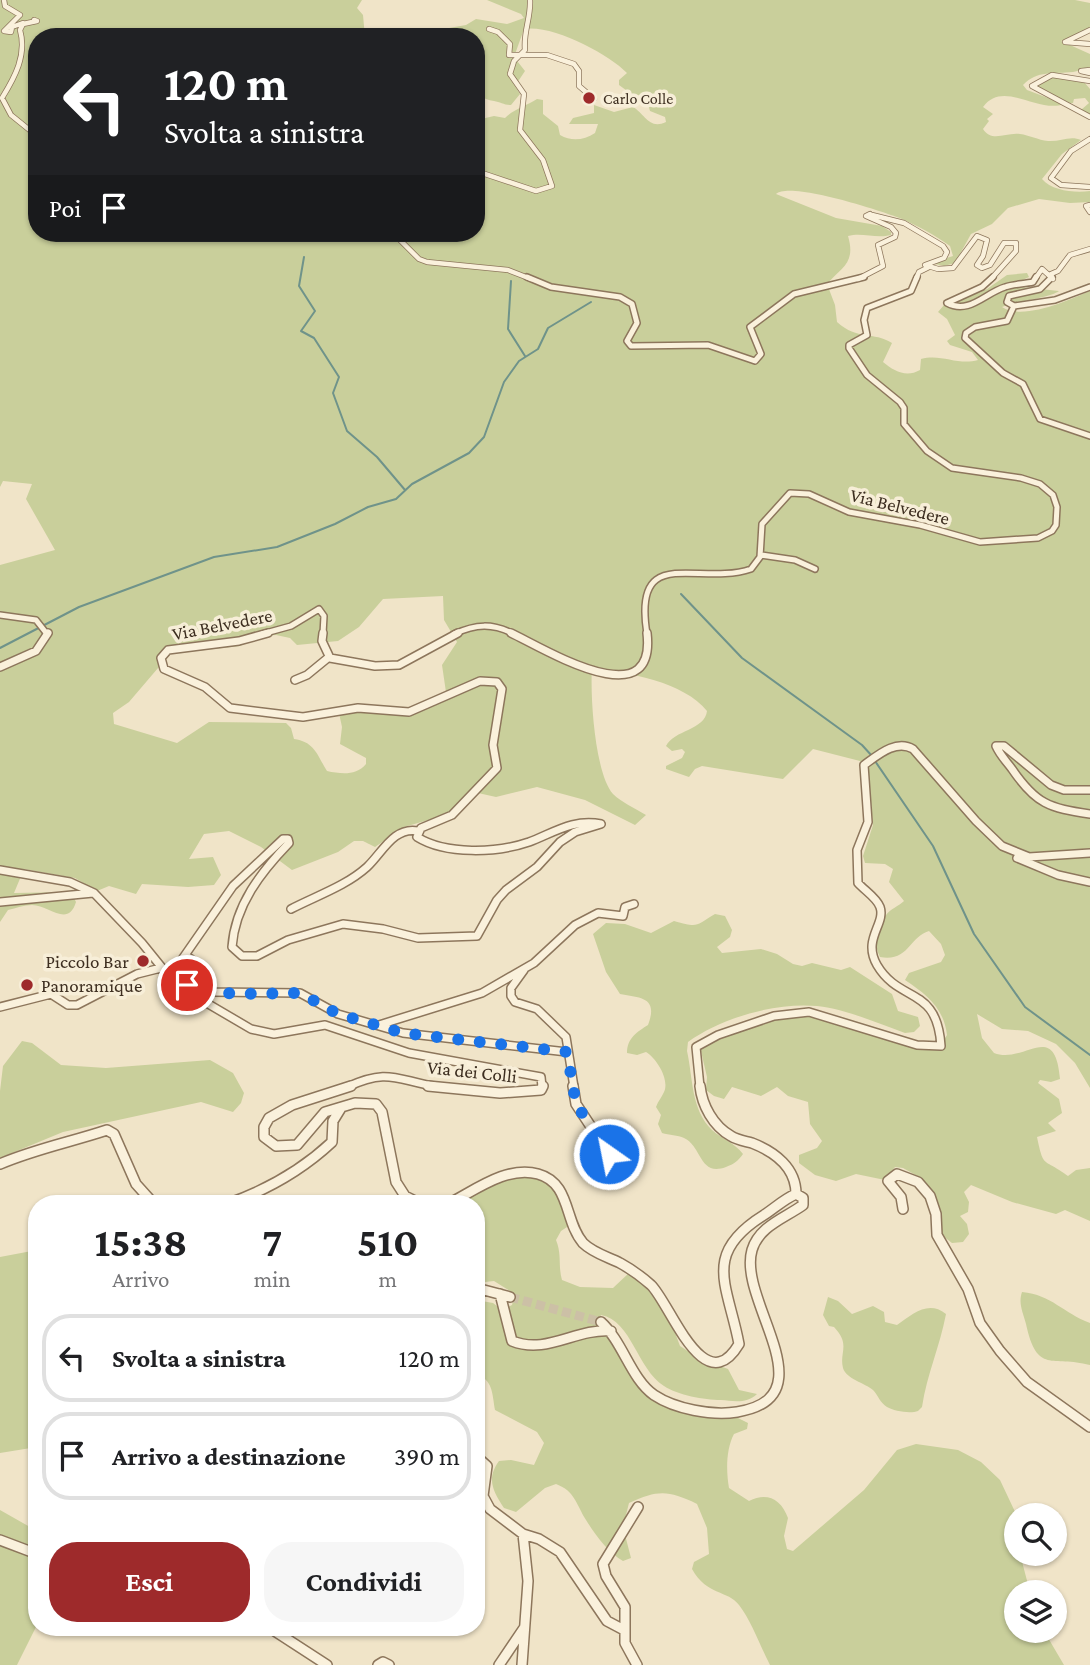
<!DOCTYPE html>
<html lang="it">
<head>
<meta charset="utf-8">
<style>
  body { margin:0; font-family:"Crimson Pro",serif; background:#f6f6f6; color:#202124; height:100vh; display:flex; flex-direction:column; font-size:26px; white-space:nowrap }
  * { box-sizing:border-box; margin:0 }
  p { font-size:23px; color:#757577 }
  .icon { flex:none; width:38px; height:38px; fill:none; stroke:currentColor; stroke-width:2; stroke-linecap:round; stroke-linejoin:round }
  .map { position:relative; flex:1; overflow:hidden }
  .drawer { position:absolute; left:28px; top:1195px; width:457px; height:441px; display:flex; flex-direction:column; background:#fff; border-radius:28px; box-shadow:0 2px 5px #0004 }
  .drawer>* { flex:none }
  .hud { position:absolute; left:28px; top:28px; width:457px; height:214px; border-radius:28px; box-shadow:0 2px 5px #0004; background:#202124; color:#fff; overflow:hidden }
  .controls { position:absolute; left:1004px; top:1503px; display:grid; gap:14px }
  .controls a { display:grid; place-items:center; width:63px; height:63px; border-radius:50%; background:#fff; box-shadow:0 2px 5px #0004; font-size:35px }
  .pin { position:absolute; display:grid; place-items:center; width:60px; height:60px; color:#fff; margin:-30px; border:4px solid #fff; border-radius:50%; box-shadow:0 2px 7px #0007 }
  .me { position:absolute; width:77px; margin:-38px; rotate:327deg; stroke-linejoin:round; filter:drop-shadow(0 0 5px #0008) }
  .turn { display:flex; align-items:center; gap:24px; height:147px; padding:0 21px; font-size:32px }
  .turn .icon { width:91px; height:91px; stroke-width:2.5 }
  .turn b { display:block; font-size:49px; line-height:60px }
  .then { display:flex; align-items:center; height:66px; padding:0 21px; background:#0003; gap:14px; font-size:26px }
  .eta { display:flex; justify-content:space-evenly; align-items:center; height:119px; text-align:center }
  .eta b { font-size:42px; font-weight:700; line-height:49px }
  .primary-button { display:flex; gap:14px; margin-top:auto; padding:14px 21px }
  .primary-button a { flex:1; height:80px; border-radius:28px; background:#9e2a2b; color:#fff; font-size:28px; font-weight:700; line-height:80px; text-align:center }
  .primary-button a+a { background:#f6f6f6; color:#202124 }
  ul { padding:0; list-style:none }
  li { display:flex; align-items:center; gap:21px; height:88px; margin:0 14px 10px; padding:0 7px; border:4px solid #e0e0e0; border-radius:28px }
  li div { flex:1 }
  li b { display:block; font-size:26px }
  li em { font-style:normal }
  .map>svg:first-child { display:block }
  .green { fill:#c9cf9b; fill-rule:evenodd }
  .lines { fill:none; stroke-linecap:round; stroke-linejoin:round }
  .stream { stroke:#6f938a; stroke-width:2 }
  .minor-tunnel { stroke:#ccc0a6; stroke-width:9; stroke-dasharray:9 4.5; stroke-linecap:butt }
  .minor-far3-casing { stroke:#8d765c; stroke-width:6 }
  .minor-far2-casing { stroke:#8d765c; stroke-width:8 }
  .minor-far1-casing { stroke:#8d765c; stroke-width:10 }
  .minor-casing { stroke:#8d765c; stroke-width:12 }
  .minor-far3 { stroke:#faf1dc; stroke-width:4.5 }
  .minor-far2 { stroke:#faf1dc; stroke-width:5 }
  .minor-far1 { stroke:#faf1dc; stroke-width:7 }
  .minor { stroke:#faf1dc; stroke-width:9 }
  .route { stroke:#1a73e8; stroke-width:12; stroke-dasharray:0 21.6 }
  .poi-dot { fill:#9e2a2b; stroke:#f7eed8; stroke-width:2.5 }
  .labels { text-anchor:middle; stroke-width:7; stroke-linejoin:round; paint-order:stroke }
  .far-poi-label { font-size:16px; fill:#3d2e20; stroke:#f7eed8; text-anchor:start }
  .street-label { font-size:19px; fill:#3d2e20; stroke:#f7eed8 }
  .poi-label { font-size:19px; fill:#3d2e20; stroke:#f7eed8; text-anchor:end }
</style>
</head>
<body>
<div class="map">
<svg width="1090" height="1665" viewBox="0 0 1090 1665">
  <rect width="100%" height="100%" fill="#f0e4c8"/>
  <path class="green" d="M0 0H362L357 8 363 15 365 37H37V233H476V140L484 136 476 129 477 120 494 116 505 118C514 109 526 106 537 99L543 100V114L558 126 560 135C572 142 584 140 595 133L598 124H569L573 118 594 113V105L614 112 633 107C645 114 649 130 666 122L665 117 650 111 646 97 630 93 619 85V80L627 73C609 54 552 24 524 29L514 57 525 71 515 86 520 94 511 105C504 105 500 102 494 101 475 98 474 89 481 73L476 68V37H425L438 30 466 25 476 19 507 24 524 18 521 14 487 0H1075L1090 3V29L1061 41 1090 54V67C1084 68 1079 71 1073 72 1054 74 1037 70 1023 85L1027 90 1064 104C1038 114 1003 79 983 107L993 114 987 119 989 121 983 129C992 143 1006 132 1020 134 1029 135 1038 140 1048 141 1060 142 1070 135 1081 140L1062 154 1042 179C1052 191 1075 193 1090 191V202L1070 203 1039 199 1008 208 992 224 971 234 955 263 944 266 931 263 953 256 950 246C935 235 918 226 902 219 882 211 790 181 776 194L836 218 882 226 891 232V235C876 239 862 232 848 236 856 263 842 267 827 284L835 305 837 322C858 341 873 331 892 343L883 362C894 371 906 378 920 370L921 359C941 353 958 366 978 360L972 352 950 345 947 341 955 335 947 319 938 312 944 305 987 289 1007 275 1027 273 1029 277 1010 286 1059 291C1050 298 1017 301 1002 307 1023 321 1069 300 1090 291V1088L1075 1063 1056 1044 1028 1031 1002 1029 977 1014 982 1038 994 1053C1024 1065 1055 1018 1060 1079L1051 1082 1040 1080 1038 1083 1059 1099 1062 1113 1048 1123 1056 1131 1037 1137C1044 1170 1043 1157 1068 1176L1076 1170 1090 1168V1221L1065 1210 1056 1214 1012 1202 971 1185 964 1192 969 1202 968 1212 960 1216 967 1224 969 1234 963 1242 952 1243 943 1236 934 1193 921 1178 903 1168 895 1167 885 1180 856 1174 836 1181 815 1175 799 1163V1155L817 1148 822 1141 810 1124 808 1102 788 1096 777 1087 761 1096 732 1087 724 1099 714 1096 706 1090 707 1077 700 1047C734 1031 781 1010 820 1016 844 1020 933 1064 947 1035 944 1008 926 994 905 980L909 973 941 962 945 955 941 944 929 931C909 937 909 962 880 957 873 944 877 927 886 915 890 909 899 906 904 901L889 882 893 869 885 864 865 863 863 856 873 825 868 769 860 761 813 749 783 779 702 766 695 769 689 777 666 769V766L682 758 685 752 682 749 672 751 666 746C674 730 705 730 707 711 684 682 628 672 592 669 590 696 595 774 613 794 621 802 636 809 646 815L635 825 585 800 537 787 496 797 469 791 449 814 404 827 375 847 363 841H354L338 852 292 870 261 847 229 831 204 834 189 859 213 857 221 875 214 885 188 887 142 884 136 894 109 886 97 891 75 878 24 869 14 893 71 892 76 902C68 928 49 905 32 905 24 905 16 908 8 910L0 922V565L55 550 26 499 32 484 3 481 0 487ZM443 596 444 620 457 642 442 665 447 699 408 715 363 711 339 713 342 727 340 744 366 758V764C356 776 341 774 327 771 317 755 315 742 294 739L291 728 286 723 209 722 177 743 114 724 113 713 129 702 170 654 240 646 263 636 276 635 290 638 297 645 338 641 359 627 383 599Z
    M1050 76 1084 82 1090 89V114L1081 110 1089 103 1085 98 1074 99 1073 103H1070L1034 86Z
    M715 914 725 916 732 930 730 937 717 947 722 953 761 949 777 954 793 964 802 966 812 963 841 970 850 967 892 994 898 1011 918 1017 920 1026 914 1032 905 1033C877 1023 846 1009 817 1006 776 1002 721 1018 688 1042L687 1051C693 1078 691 1110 712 1130 722 1139 735 1143 743 1154 738 1161 734 1164 726 1167 699 1177 702 1146 684 1138 678 1135 669 1135 662 1133L658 1124 661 1115 656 1107C658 1101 662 1097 664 1092 670 1079 656 1058 646 1052L637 1055 627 1053C627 1038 637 1032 648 1025 659 996 639 998 620 994L606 972 593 934 606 923 625 924 651 933 674 921C699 928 695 926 715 914Z
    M22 1041 32 1043 61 1065 106 1068 210 1060 233 1073 244 1093 241 1103 233 1112 201 1102 63 1132 0 1158V1091L3 1066Z
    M519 1176C552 1177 560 1196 570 1225L561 1231 556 1240C562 1254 558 1267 562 1280L580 1287 613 1288 630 1272 665 1306 680 1346 700 1359 728 1369 739 1390 757 1394C747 1404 733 1401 721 1400 704 1400 678 1395 664 1386 637 1369 632 1321 601 1315L596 1327 615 1344 642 1392 650 1397 665 1405 709 1417H736L748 1423 747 1429 734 1434C726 1449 726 1471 729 1488L749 1501C767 1492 781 1499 788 1518L784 1536 787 1549 793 1551 864 1490 897 1450 916 1444 958 1450 981 1462 1000 1480 1017 1516 1012 1527 1016 1533 1017 1554H1020L1030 1592H1017V1631H1044L1064 1665H770C760 1646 752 1622 739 1605 728 1590 707 1596 692 1569L694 1562 709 1554 707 1528 697 1504C668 1490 658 1490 629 1503L623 1527 631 1558 623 1561C608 1552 596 1536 586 1520 576 1504 575 1491 556 1484L545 1488 516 1512 504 1508C493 1491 486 1479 499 1461L511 1460 534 1465 544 1443 537 1432 495 1410C492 1392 493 1381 476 1373V1300L493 1303 502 1310 512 1305 515 1294 494 1281 476 1283V1204H453L503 1180Z
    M37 1250V1447L0 1453V1257Z
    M1022 1292C1052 1295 1063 1313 1090 1323V1365C1052 1355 1037 1375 1026 1324 1023 1312 1018 1304 1022 1292Z
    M828 1297 838 1301 852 1314 873 1306 884 1312 885 1322 897 1325C913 1314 928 1300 946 1314 940 1346 927 1374 922 1407L918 1411C910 1414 894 1411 887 1407 880 1403 878 1395 873 1390 865 1383 846 1379 843 1368 839 1352 851 1345 834 1327L829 1326 823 1315Z
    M0 1510 37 1531V1625L17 1665H0Z"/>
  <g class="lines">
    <path class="stream" d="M304 257 299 286 315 311 301 331 314 338 339 377 333 393 347 431 377 457 405 490
      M511 281 508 329 525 356
      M681 594 742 658 862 745 872 756
      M0 648 79 607 214 557 277 547 335 524 368 507 396 499 412 484 469 453 484 437 504 382 519 361 538 349 548 328 591 302
      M875 761 933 846 974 934 1025 1007 1090 1055"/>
    <path class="minor-tunnel" d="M510 1297 601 1322"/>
    <defs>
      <path id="minor-far3" d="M4 0 5 6 20 15 4 31 11 32 12 27 23 23
        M34 20 37 21 23 24 20 30C27 55 15 77 2 98L11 115 37 136
        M489 29 498 32 510 44 509 55H547L574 64 579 71V86L594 99
        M1090 30 1065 42 1090 44
        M1090 70 1081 71 1090 73
        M1090 81 1052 75 1032 86 1090 117
        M1090 139 1071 151 1051 178 1061 185 1090 187
        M476 171 536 191 552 186 543 160 520 130 524 94 510 74 514 61 525 50C523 32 531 18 530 0
        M1090 205 1086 206 1090 212
        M872 215 904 223 943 246 947 252 944 258 925 265 938 269 953 268 977 236 987 240 983 256 977 265 982 268 990 265 1004 243H1016V251L991 279
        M393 233 419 259 427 262 508 270 531 279
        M1051 274 1058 271 1070 255 1090 249
        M858 279 883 266 878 245 895 237 896 233 891 227 866 216 870 214
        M916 279 919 272 929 267
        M1035 279 1042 269 1053 279"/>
      <path id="minor-far2" d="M527 277 551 287 620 297 632 304 637 323 627 341 631 346 708 345 755 361 761 354 750 327 794 294 864 277
        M993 277 982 287 947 303C969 315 985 293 1005 287 1014 284 1024 284 1033 282L1036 277
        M1014 306 1007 302 1009 296 1040 289 1052 277
        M1014 306 1007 321 975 327 966 333 965 338 1003 373 1023 384 1040 419 1090 436
        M1014 306 1055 300 1090 287
        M761 555 795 560 815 569
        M0 615 36 620 47 634
        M262 634 291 626 319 609 324 616 323 634
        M454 634C476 624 492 623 514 634
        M647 634C632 542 698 587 751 569L760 557 762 524 790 493 809 494 849 512 920 525 980 542 1038 538 1052 531 1056 525 1057 507 1053 495 1040 484 1021 478 952 468 927 451 904 424V408L900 402 867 375 849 348V345L867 335 864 320 867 308 911 291 917 277"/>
      <path id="minor-far1" d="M323 633 322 641 330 658 375 666 399 665 458 633
        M511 633C543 648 657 719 647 633
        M0 667 36 651 48 633
        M295 680 307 675 329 657
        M1090 790H1064L1051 785 1004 746H996C1000 755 1006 761 1012 769 1036 804 1049 808 1090 814
        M1017 858 1058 875 1090 882
        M0 870 70 882 94 893 142 943 176 985 251 1029 274 1034 325 1025 409 1053 541 1077 542 1087
        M0 902 93 893
        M291 909C316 896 346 886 367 867 382 853 394 826 418 831
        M186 956 191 959 181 979 195 988 212 992 300 993 338 1014 403 1033 567 1052
        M524 970 511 988V996L515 1002 537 1009 566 1037 574 1087
        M169 978 233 886 283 839H288L289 843C261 872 235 905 232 947L242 956H257L288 940 343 924 383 929 418 938 477 936 497 900 506 890 537 867 560 842 575 832 601 824C574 818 553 833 529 842 497 853 446 855 417 837L421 828 452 815 497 768 493 745 502 689 497 682 480 681 409 712 358 708 303 717 230 708 205 687 164 669 161 658 168 650 239 641 268 633
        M0 1007 51 994 68 1005H77L137 974 161 968
        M379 1025 482 993 534 963 575 925 598 913 623 916 625 907 634 904
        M347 1087C390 1067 397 1081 439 1087
        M700 1087 696 1047 718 1035 774 1016 809 1012 917 1045 941 1046C937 985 900 1004 877 965 862 939 886 924 880 907 877 898 864 890 858 883L857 850 868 822 864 765C878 755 896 739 913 749L976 821 1002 846 1029 857 1090 853"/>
      <path id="minor" d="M351 1086 292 1105 269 1118 264 1127V1137L276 1146 297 1145 325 1112 355 1103 376 1104 382 1112 396 1182 405 1196 421 1204
        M428 1086 500 1093 541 1090 543 1086
        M573 1086 576 1104 609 1154
        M700 1086C702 1105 713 1126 731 1136 737 1140 745 1141 752 1143 775 1152 796 1168 796 1194
        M0 1164C35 1149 71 1142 107 1130L114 1134 136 1184 154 1204
        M227 1204C267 1190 301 1171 332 1142L333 1121 341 1108
        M448 1204C474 1191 507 1165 538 1174 571 1183 564 1221 583 1243 593 1253 608 1257 620 1263 631 1269 642 1277 651 1285 670 1303 704 1403 739 1344 728 1285 701 1254 764 1215 775 1208 784 1199 796 1194
        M903 1209 901 1197 888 1181 897 1174 918 1182 930 1196 936 1214 937 1235 968 1289 980 1323 1000 1351 1027 1382 1090 1427
        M476 1292 484 1290 510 1297
        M500 1294 512 1341C547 1355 576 1328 611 1331
        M601 1322C623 1342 631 1379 654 1395 675 1409 712 1416 737 1412 830 1397 737 1301 752 1250 759 1226 785 1218 803 1205V1198L796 1194
        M476 1456 487 1466 483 1496 490 1509 523 1534 539 1539 560 1552 607 1621 624 1630
        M0 1540 37 1554
        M270 1628 327 1665
        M378 1665 383 1662 389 1665
        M499 1665 524 1628
        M522 1665 528 1581 523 1534
        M637 1665 625 1643V1607L606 1576 603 1564 638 1507"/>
    </defs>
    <use href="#minor-far3" class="minor-far3-casing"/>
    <use href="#minor-far2" class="minor-far2-casing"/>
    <use href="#minor-far1" class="minor-far1-casing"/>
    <use href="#minor" class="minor-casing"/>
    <use href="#minor-far3" class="minor-far3"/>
    <use href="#minor-far2" class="minor-far2"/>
    <use href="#minor-far1" class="minor-far1"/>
    <use href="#minor" class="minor"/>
  </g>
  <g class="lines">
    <path class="route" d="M187 985 212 992 238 994 300 993 338 1014 403 1033 567 1052 576 1104 609 1154"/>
  </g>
  <g class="poi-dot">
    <circle cx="589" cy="98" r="7"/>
    <circle cx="143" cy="961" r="7"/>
    <circle cx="27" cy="985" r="7"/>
  </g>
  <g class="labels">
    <g class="far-poi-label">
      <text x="603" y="104">Carlo Colle</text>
    </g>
    <g class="street-label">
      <text transform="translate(900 506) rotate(14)" y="7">Via Belvedere</text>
      <text transform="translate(222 624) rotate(-11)" y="7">Via Belvedere</text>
      <text transform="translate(472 1071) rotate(6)" y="7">Via dei Colli</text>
    </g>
    <g class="poi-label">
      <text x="129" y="968">Piccolo Bar</text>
      <text x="41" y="992" text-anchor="start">Panoramique</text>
    </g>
  </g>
</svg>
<div class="controls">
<a><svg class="icon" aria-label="search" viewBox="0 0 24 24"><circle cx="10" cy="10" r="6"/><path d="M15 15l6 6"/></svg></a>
<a><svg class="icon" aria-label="layers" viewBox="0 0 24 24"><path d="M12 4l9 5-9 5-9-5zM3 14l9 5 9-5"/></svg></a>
</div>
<div class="pin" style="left:187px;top:985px;background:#d93025"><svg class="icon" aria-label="arrive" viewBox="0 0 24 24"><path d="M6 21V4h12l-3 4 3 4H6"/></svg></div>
<svg class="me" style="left:609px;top:1154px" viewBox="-20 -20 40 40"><circle r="17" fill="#1a73e8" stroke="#fff" stroke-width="3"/><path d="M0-11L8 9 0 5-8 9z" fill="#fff"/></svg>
<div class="hud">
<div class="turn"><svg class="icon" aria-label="left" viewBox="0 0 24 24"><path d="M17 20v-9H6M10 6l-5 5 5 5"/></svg><div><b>120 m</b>Svolta a sinistra</div></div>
<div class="then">Poi<svg class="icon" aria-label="arrive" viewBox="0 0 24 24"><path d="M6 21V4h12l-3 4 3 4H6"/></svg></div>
</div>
<section class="drawer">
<div class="eta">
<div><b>15:38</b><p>Arrivo</p></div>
<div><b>7</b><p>min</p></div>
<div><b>510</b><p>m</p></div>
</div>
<ul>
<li><svg class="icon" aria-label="left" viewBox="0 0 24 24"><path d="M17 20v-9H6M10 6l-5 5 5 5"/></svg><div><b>Svolta a sinistra</b></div><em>120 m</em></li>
<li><svg class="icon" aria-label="arrive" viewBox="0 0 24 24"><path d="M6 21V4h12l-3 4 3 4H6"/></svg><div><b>Arrivo a destinazione</b></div><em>390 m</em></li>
</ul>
<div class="primary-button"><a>Esci</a><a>Condividi</a></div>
</section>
</div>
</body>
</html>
